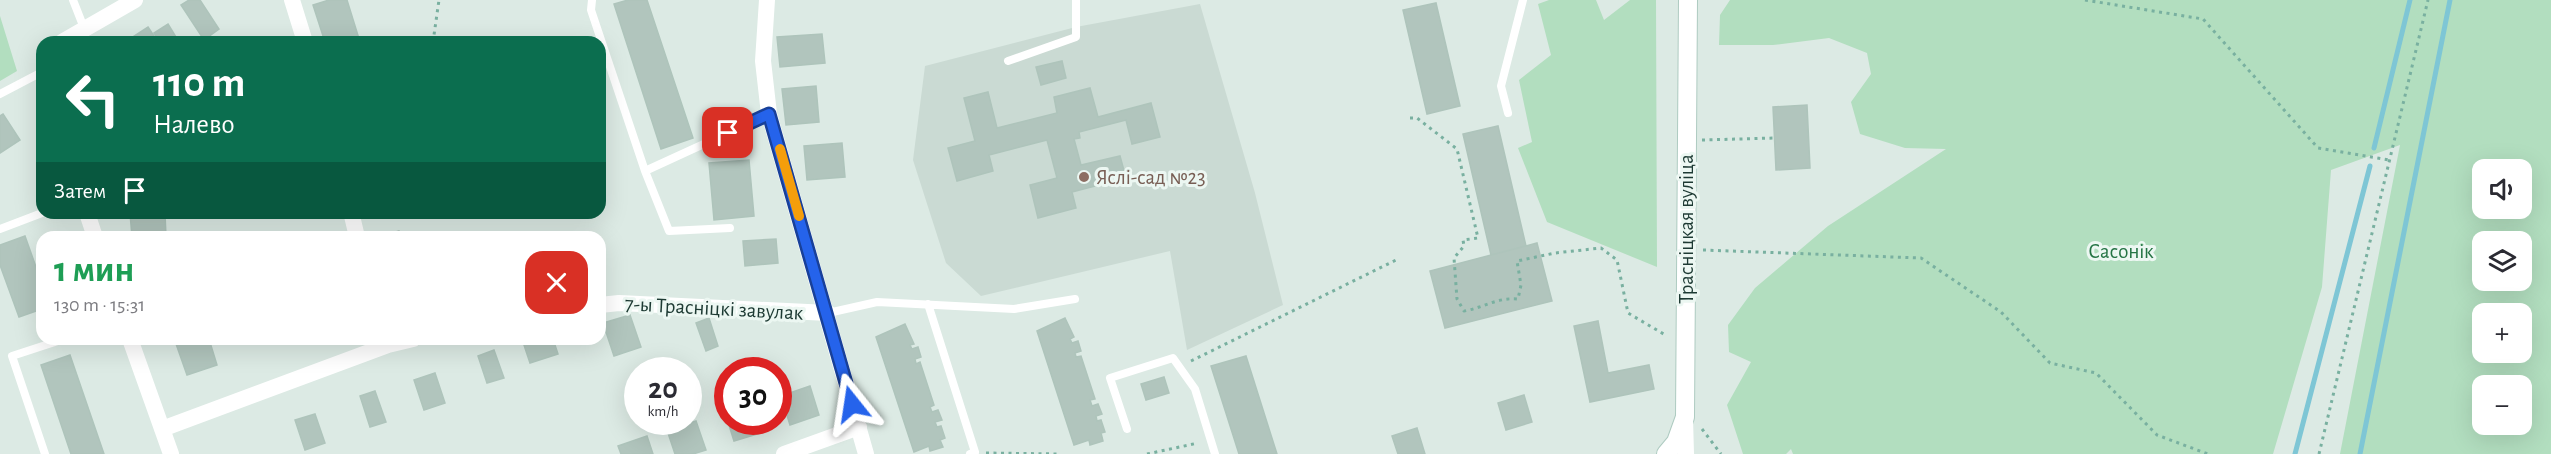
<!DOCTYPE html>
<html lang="ru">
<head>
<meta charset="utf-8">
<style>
  body { margin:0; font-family:"Alegreya Sans",sans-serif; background:#f2f2f3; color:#2b2b33; height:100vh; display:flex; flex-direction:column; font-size:22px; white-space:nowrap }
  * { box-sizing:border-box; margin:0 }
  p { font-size:20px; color:#7c7c81 }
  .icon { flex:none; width:33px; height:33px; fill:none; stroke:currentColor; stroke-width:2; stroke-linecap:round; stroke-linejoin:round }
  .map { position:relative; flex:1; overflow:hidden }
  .details { position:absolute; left:36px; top:231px; width:570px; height:114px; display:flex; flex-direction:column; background:#fff; border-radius:18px; box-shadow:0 6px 24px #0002 }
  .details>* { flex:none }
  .guide { position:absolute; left:36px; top:36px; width:570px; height:183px; border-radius:18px; box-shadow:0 6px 24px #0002; background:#0b6e4f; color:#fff; overflow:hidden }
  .buttons { position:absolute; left:2472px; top:159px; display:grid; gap:12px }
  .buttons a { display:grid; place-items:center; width:60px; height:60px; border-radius:12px; background:#fff; box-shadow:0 6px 24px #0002; font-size:30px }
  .speed { position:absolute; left:624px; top:357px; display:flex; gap:12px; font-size:30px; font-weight:700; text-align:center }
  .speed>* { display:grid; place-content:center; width:78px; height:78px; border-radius:50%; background:#fff; box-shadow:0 6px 24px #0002; line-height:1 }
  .speed small { font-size:15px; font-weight:400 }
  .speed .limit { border:9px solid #d22; background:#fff; color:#111 }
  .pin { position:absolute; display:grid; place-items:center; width:51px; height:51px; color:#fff; margin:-26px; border-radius:12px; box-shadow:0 3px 9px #0006 }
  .me { position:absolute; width:66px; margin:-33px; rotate:345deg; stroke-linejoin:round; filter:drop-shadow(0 0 4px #0008) }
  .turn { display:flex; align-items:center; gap:21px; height:126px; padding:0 18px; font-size:27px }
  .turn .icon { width:78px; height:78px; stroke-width:2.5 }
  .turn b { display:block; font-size:42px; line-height:51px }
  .then { display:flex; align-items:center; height:57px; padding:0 18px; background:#0003; gap:12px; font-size:22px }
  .round { display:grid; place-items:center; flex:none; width:63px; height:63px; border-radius:18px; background:#f2f2f3 }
  .headline { display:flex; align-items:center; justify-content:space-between; height:102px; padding:0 18px }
  h1 { font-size:36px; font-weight:700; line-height:45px; color:#1e9e55 }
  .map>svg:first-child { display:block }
  .built { fill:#cadad3 }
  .green { fill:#b2debf; fill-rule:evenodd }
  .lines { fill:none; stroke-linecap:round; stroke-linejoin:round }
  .stream { stroke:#7ec6d5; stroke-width:5 }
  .building { fill:#b1c5bd; stroke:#aec4bb; stroke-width:1.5 }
  .secondary-casing { stroke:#aecbc1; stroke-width:20 }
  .path { stroke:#79b0a0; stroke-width:3; stroke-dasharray:3 4.5; stroke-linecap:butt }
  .lane { stroke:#fff; stroke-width:8 }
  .street { stroke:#fff; stroke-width:16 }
  .secondary { stroke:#fff; stroke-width:18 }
  .route-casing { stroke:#184099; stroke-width:15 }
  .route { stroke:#2563eb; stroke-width:10 }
  .slow { stroke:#f59e0b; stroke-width:10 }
  .education-dot { fill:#8d6e63; stroke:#ecf7f2; stroke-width:2 }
  .labels { text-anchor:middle; stroke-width:6; stroke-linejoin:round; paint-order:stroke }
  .education-label { font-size:21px; fill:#785e54; stroke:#ecf7f2; text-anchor:start }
  .street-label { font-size:21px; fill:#1d3a33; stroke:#ecf7f2 }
  .park-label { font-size:21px; fill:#247444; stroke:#ecf7f2 }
</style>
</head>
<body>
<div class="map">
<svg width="2551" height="454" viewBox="0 0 2551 454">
  <rect width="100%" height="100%" fill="#dceae4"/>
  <path class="built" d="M1200 4 1255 193 1283 305 1187 350 1170 251 981 296 946 263 913 160 925 66 1076 27Z"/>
  <path class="green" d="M1549 0H1596L1604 20 1630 0H1656L1657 267 1547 222 1518 148 1532 142 1519 80 1551 55 1538 4Z
    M1730 0H2551V454H2340L2400 145 2331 170 2322 287 2273 454H1793L1791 449 1786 454H1743L1727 405 1751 362 1729 352 1728 325 1755 288 1828 226 1946 149 1905 148 1860 134 1851 102 1871 74 1867 53 1829 38 1773 45H1719L1720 15ZM2482 170H2522V208H2482ZM2482 242H2522V280H2482ZM2482 314H2522V352H2482ZM2482 386H2522V424H2482Z
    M0 16 17 71 0 81Z"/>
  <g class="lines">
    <path class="stream" d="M2374 148 2410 0
      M2295 454 2370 166
      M2360 454 2450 0"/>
  </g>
  <path class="building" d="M189 0H200L219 29 204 40 181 5Z
    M329 0H347L360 42H325L313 5Z
    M628 0H647L693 138 661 149 614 4Z
    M1436 3 1460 106 1427 114 1403 10Z
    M168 24 179 42H160L154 33Z
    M148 27 158 42H125Z
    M822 34 825 63 780 67 777 37Z
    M1062 61 1066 78 1041 85 1036 67Z
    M816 86 819 122 786 125 782 89Z
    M1090 88 1098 117 1151 103 1160 137 1132 144 1126 120 1079 132 1080 138 1074 139 1081 165 1120 156 1126 178 1072 192 1076 208 1038 218 1030 185 1057 178 1047 140 989 155 993 171 957 181 948 148 975 141 964 98 988 92 997 128 1057 113 1054 97Z
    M1807 105 1810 168 1776 170 1773 107Z
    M3 114 20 140 0 153V116Z
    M1498 126 1526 246 1491 255 1463 134Z
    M842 143 845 177 807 180 804 146Z
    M749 160 754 216 714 220 709 163Z
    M130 213H165L166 237H132Z
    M399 231 402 237H380Z
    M25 236 42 284V309L19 317 0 265V245Z
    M776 239 778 263 745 266 743 241Z
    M1537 243 1552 301 1445 328 1430 271Z
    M630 315 641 347 614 356 603 323Z
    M709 318 718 346 706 351 696 323Z
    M1065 318 1074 337 1070 339 1072 343 1078 341 1081 351 1075 353 1076 357 1081 356 1095 399 1090 400 1092 406 1098 404 1102 414 1096 416 1097 421 1101 420 1105 432 1101 433 1103 441 1090 445 1089 440 1074 445 1037 331Z
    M1598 321 1608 373 1649 365 1654 389 1590 402 1574 326Z
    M905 324 914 344 910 345 912 349 918 347 921 357 915 359 916 364 920 362 934 405 930 407 932 412 938 410 942 420 935 422 937 427 941 426 945 438 940 440 943 447 930 451 929 446 914 452 876 337Z
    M180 339H209L217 365 187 375 175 341Z
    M522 339H553L558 354 530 363Z
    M494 350 504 378 487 383 478 356Z
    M70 355 104 454H71L41 365Z
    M1246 356 1277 454H1239L1211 366Z
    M435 373 445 403 424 410 414 380Z
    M1164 377 1169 393 1146 400 1141 384Z
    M810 386 819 415 790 425 781 396Z
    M375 391 386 422 370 427 360 396Z
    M1524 395 1532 422 1506 430 1498 403Z
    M315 414 325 443 305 450 295 420Z
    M696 421 706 450 693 454H675L667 430Z
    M728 422H760L764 432 734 441Z
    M1417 428 1425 454H1398L1392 436Z
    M647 436 653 454H621L618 446Z"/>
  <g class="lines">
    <defs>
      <path id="secondary" d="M1666 454 1676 442 1685 417 1688 0"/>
    </defs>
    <use href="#secondary" class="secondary-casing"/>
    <path class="path" d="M2085 0 2203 19 2318 148 2389 160
      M433 42 439 0
      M1410 118H1417L1457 149 1478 238 1463 240 1464 246 1454 258 1457 299 1464 311C1483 308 1497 297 1518 299L1521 285 1517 261 1555 253 1601 248 1617 260 1628 313 1667 336
      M1702 140 1775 138
      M1703 250 1921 258 2001 312 2050 363 2096 373 2157 435 2208 454
      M1191 361 1396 260
      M1702 429 1721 454
      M986 453 1061 454
      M1147 454 1198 443
      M2319 454 2428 0"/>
    <path class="lane" d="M73 0 84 28
      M592 0 591 10 645 171 769 114
      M1008 61 1076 37V0
      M0 94 42 72
      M1508 113 1501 86 1523 0
      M645 171 669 231 730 228
      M0 229 42 213
      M928 304 975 452 970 454
      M828 313 877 302 1014 309 1075 299
      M1127 429 1110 378 1173 358 1195 389 1215 454
      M45 454 12 356 64 339"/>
    <path class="street" d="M292 0 305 42
      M767 0 763 61 769 114 866 454
      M62 42 135 0
      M87 213 95 237
      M352 216 357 237
      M600 305 619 303 828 313
      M130 339 171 454
      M1685 418 1686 454
      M162 429 388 345 413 339
      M784 454 859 427"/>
    <use href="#secondary" class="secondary"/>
  </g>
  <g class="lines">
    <defs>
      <path id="route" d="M728 133 769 114 852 404"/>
    </defs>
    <use href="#route" class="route-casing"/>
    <use href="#route" class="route"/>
    <path class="slow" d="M780 149 799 216"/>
  </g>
  <circle class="education-dot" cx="1084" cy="177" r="6"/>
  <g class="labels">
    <g class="education-label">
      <text x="1096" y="184">Яслі-сад №23</text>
    </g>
    <g class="street-label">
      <text transform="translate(1686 229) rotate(-90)" y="7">Трасніцкая вуліца</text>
      <text transform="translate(714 308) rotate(3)" y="7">7-ы Трасніцкі завулак</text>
    </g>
    <g class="park-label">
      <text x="2121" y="258">Сасонік</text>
    </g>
  </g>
</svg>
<div class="buttons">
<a><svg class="icon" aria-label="sound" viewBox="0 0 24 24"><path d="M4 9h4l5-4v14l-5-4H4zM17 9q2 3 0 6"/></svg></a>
<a><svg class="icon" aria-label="layers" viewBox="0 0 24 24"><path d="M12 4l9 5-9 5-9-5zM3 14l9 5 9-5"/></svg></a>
<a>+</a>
<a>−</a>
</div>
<div class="speed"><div>20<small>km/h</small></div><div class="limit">30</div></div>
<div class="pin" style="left:728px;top:133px;background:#d93025"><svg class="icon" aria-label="arrive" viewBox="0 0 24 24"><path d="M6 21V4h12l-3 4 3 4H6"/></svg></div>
<svg class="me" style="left:852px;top:404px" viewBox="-20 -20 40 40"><path d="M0-17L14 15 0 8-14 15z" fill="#2563eb" stroke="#fff" stroke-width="4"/></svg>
<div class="guide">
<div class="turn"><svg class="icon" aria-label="left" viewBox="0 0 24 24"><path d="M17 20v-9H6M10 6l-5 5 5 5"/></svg><div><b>110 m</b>Налево</div></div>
<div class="then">Затем<svg class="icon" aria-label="arrive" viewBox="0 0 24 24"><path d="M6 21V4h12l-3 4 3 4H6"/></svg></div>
</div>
<section class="details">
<div class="headline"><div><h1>1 мин</h1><p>130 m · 15:31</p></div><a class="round" style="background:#d93025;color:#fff"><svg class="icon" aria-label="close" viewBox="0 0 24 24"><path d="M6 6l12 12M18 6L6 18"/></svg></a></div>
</section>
</div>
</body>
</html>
